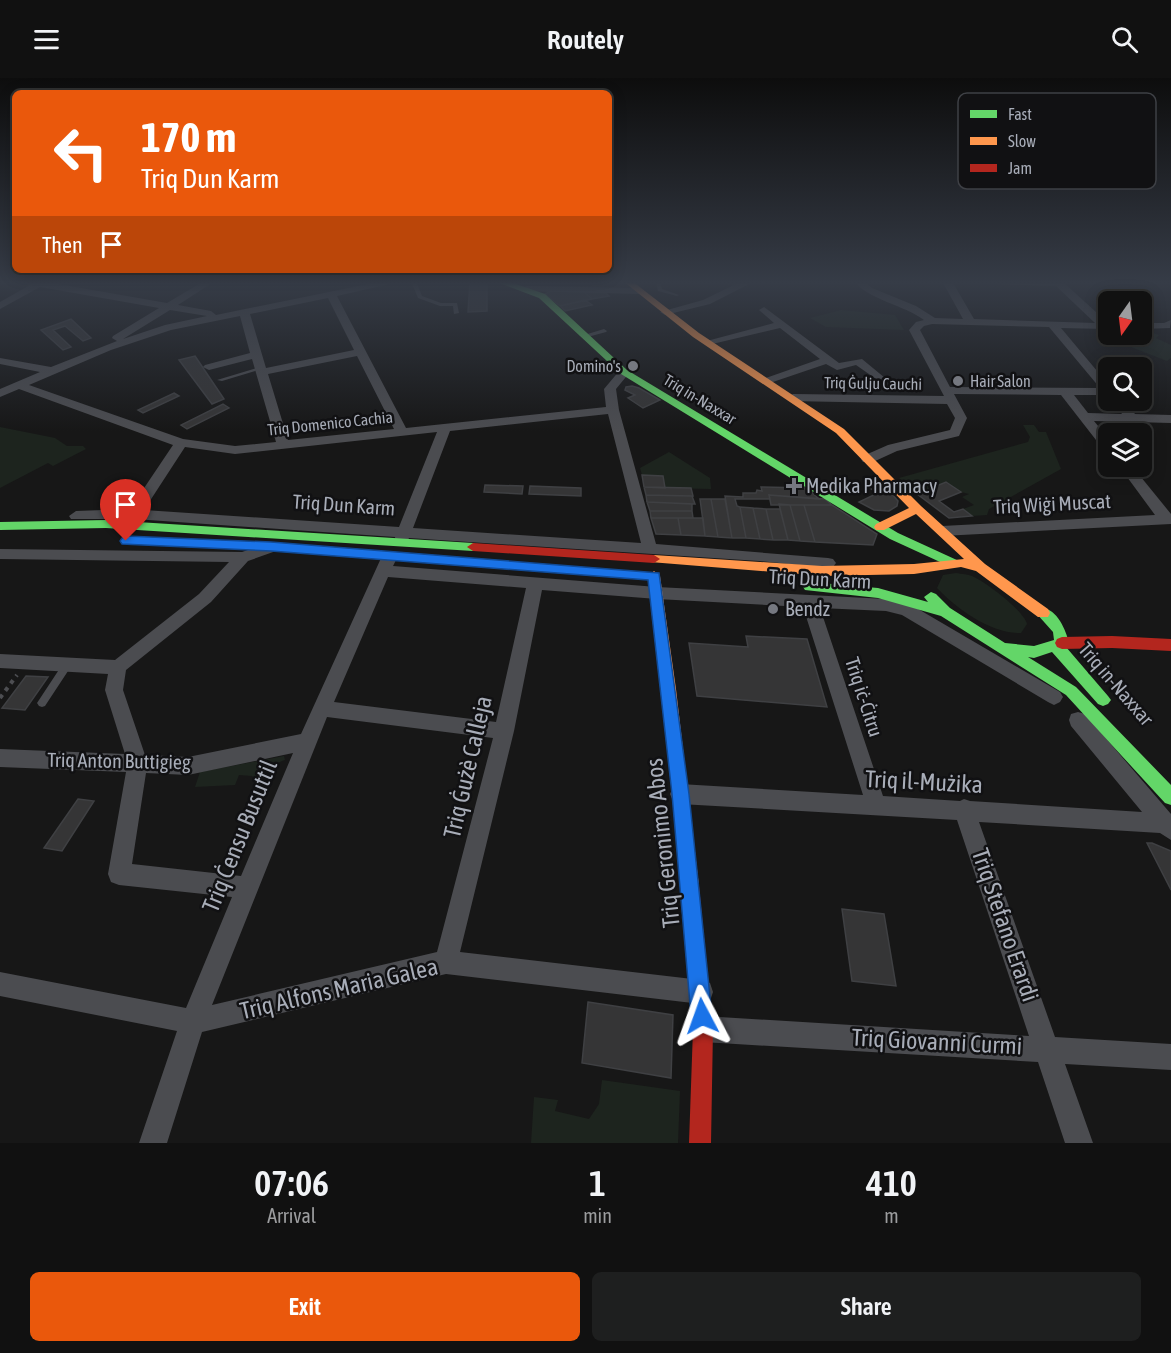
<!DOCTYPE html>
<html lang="en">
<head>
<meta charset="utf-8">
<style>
  body { margin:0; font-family:"Asap Condensed",sans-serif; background:#1e1f1f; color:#f1f3f6; height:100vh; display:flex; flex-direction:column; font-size:22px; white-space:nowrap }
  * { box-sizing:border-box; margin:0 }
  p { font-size:20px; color:#9c9d9f }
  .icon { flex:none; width:33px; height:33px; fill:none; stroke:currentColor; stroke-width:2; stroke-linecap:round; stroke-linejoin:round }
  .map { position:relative; height:1065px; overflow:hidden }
  .panel { display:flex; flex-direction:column; background:#111; flex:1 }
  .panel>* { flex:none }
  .hud { position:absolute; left:12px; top:12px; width:600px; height:183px; border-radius:9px; box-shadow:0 3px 15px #0003,0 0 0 2px #303131; background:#ea580c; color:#fff; overflow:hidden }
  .needle { width:39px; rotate:194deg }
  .buttons { position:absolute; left:1098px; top:213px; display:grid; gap:12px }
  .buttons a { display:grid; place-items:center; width:54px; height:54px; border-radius:9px; background:#111; box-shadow:0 3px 15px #0003,0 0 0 2px #303131; font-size:30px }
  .pin { position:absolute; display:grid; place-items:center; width:51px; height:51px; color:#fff; margin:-62px -26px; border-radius:50% 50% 50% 0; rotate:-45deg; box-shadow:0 0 6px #0007 }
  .pin .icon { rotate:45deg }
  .me { position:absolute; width:66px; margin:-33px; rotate:356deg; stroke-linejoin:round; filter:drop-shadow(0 0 4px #0008) }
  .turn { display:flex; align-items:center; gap:21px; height:126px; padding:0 30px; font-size:27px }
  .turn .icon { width:78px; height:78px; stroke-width:2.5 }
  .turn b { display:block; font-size:42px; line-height:51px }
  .then { display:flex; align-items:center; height:57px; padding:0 30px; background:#0003; gap:12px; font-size:22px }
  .eta { display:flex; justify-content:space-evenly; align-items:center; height:102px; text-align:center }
  .eta b { font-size:36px; font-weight:600; line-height:42px }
  .button { display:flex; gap:12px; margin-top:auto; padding:12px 30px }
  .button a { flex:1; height:69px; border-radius:9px; background:#ea580c; color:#fff; font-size:24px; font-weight:600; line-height:69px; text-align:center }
  .button a+a { background:#1e1f1f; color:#f1f3f6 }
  header { display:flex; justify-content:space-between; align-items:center; height:78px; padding:0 30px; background:#111; font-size:27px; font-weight:600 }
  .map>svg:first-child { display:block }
  .green { fill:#1d241e }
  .building { fill:#353536; stroke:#3f4043; stroke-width:1.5 }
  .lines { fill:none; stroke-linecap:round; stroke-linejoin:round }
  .path { stroke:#4d4e52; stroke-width:4; stroke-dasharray:4 5; stroke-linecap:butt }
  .lane { fill:#4b4c50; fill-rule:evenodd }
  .street { fill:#4b4c50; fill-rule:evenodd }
  .fast { fill:#63d668; fill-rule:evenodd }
  .slow { fill:#ff974d; fill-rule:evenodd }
  .jam { fill:#b3261e; fill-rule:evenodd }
  .route { fill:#1a73e8; stroke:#114b97; stroke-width:1.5 }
  .poi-dot { fill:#757880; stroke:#111113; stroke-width:2 }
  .labels { text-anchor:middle; stroke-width:5; stroke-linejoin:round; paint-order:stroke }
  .far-poi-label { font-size:16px; fill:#a8adb8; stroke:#111113; text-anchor:end }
  .far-street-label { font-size:16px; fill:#a8adb8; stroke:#111113 }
  .poi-label { font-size:20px; fill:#a8adb8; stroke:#111113; text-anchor:start }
  .street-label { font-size:20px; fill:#a8adb8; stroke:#111113 }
  .near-street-label { font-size:24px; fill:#a8adb8; stroke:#111113 }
  .key { fill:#111113; stroke:#3e4045; stroke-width:1.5 }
  .key-label { font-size:16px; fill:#a8adb8 }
</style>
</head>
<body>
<header><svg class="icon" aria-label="menu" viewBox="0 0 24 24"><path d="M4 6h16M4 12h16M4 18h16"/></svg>Routely<svg class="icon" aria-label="search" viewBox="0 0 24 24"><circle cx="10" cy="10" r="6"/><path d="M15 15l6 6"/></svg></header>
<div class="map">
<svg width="1171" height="1065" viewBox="0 0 1171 1065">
  <rect width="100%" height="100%" fill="#171717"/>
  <path class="green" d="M841 232 895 237 904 252 826 249 810 240Z
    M1153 255 1159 257 1156 260 1171 267V280L1167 283 1131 269Z
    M1023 347H1034L1039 354H1046L1061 391 989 431 987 437 972 438 963 431 974 427 962 419 969 416 961 414 946 405 917 416 899 400 1028 364 1030 359Z
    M0 349 55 360 67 368H83L86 371 53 388 48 385 0 410Z
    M669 374 710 400 711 411 665 410 663 398 642 397 640 390Z
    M956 495C961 496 969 496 974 499 987 505 1024 533 1027 546L1021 555C991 556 957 531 937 510L943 497Z
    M284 678 285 682C271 686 270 696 260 704L252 698 239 697 235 707 195 709 200 694Z
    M602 1002 680 1013 678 1065H531L534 1019 558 1022 555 1033 589 1041 599 1026Z"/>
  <path class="building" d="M470 203 487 206V233L468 234Z
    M551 213 584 214 592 221 560 228 545 216Z
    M584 214 606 215 609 218 592 221Z
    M585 222 592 227 565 233 560 228Z
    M71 241 91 260 83 263 65 248 53 252 71 269 63 272 41 252Z
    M195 278 224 321 212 326 179 282Z
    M632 308 639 310 660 322 643 330 628 320 635 317 625 312 626 309Z
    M174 315 179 318 143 335 138 332Z
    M223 326 229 330 187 351 181 347Z
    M642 397 663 398 665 410 644 409Z
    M881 404 898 423 897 428 889 433 874 432 859 424 878 415 868 409Z
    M946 404 961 414 939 423 954 434 963 431 972 438 949 440 917 416Z
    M485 407 523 408 522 416 484 414Z
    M530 408 581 410V418L529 416Z
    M644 409 691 410 693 418 646 417Z
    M761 409 807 410 819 421 769 417 770 421H735L737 428 740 429 746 460H732L725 418 743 419V415H756L757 412 762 413Z
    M646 417 692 418 695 426 647 424Z
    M769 417 825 421 832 427H771Z
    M700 421H711L718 459 705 458Z
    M711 421H725L732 460 718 459Z
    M647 424 692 426V433H650Z
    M779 426 790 427 800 463 788 462Z
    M790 427H804L815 464 800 463Z
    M804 427H832L877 456 873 467 815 464Z
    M740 429 753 430 760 461 746 460Z
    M753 430 766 431 773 462 760 461Z
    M766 431H780L788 462H773Z
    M650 433H692L693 440H651Z
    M651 440H678L681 457 656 456Z
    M678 440H703L705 458 681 457Z
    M746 558 807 561 827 629 697 618 689 565 748 569Z
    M26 598 48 599 25 632 2 630Z
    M78 721 94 723 62 773 44 770Z
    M1147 765H1152L1171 773V812Z
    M842 831 884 836 896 908 852 903Z
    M588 924 673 937 671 1000 582 985Z"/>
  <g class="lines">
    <path class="path" d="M0 620 17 597"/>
    <path class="lane" d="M411 203H416L422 218 441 225H457L459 235 454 236 453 228H440L418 220Z
      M656 204H660L662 211 679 217 677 218 658 213Z
      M710 204 746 205 748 206 746 207 712 206H710Z
      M604 251 607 253 606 254 584 260 581 258Z
      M260 289 265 290 222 303 217 302Z
      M67 583 70 584 71 587 70 590 45 628 42 629 39 628 37 625 39 622 64 584Z"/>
    <path class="street" d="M18 203H41L167 225 204 203H215L178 227 211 233 216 237 383 203H403L337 218 406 350 606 329 604 311 620 292H628L630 294 616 311 619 332 656 466 828 480 833 481 836 485 833 489 828 490 759 483 409 460 406 466H396L395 459 134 441H71L69 438 76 433 130 431 173 367 19 311 0 319V311L40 294 0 286V280L51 289 117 263 112 260 113 258 159 230 40 209 0 231V224L30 207ZM328 220 354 272 266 290 250 236ZM170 232 207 238 165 247 123 261ZM240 238 250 275 205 287 203 289 209 292 252 281 276 364 235 368 183 361 29 307 111 272 171 252ZM357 278 394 351 288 362 268 296ZM608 336 641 465 413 450 450 353ZM437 354 399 449 144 432 185 369 235 376Z
      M742 203H755L710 226 665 237 660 234 703 222Z
      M854 203H864L872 210 916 228 935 240 963 241 942 203H952L974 241 1095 245 1056 208 987 206 983 203H1062L1108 245V251L1061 250 1108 306V317H1074L1088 335 1122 336 1111 322H1124L1135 336 1171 337V345L1094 343 1108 360V372L1103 371 1061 317 954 316 967 340 959 358 897 373 873 384H863L861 381 863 378 888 367 950 352 955 340 947 326 789 323 787 320 793 316 944 318 909 252 916 244 924 242C904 227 867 221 854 203ZM932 246 1049 249 1100 310 950 309 920 252 924 248Z
      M527 208 639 210 644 213 639 216 524 213V209Z
      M764 229 839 285 862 281 885 300 879 303 856 287 837 292 826 286 767 306 763 305V301L820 281 780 250 708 267 703 264 774 245 759 232Z
      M1171 242 1170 250 1142 251V245H1164Z
      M1119 388H1132L1171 436V446L942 458 935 453 942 448 1155 437Z
      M271 464 276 465 279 469 276 473 248 483 211 524 126 592 123 612 145 677 188 679 301 656 382 478 385 474H395L398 478 393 488 657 509 886 521 913 528 1060 614 1063 619 1060 624 1054 627 1048 624 902 537 886 533 820 530 883 718 960 723 964 721 970 723 1142 734 1071 648 1069 642 1071 636 1078 634 1085 636 1171 736V762L1160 755 979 744 1055 959 1171 966V992L1065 986 1093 1065H1065L1038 984 703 964 694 960 690 951 694 942 703 938 1029 958 957 742 680 726 673 723 670 716 673 709 680 706 863 717 803 529 657 521 542 512 514 653 460 874 701 902 710 905 713 914 710 923 701 926 446 896 202 954 167 1065H139L177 953 0 918V894L186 930 232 819 119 807 111 804 108 796 126 694 0 689V671L125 676 105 612 108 596 0 590V576L115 582 199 516 229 484 0 481V471L242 474ZM388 499 526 510 496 644 334 624ZM327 639 493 660 437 874 212 927ZM293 675 241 798 132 786 146 695 188 697Z"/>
    <path class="fast" d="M494 203H507L545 216 627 292 898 455 959 483 961 486 959 489H951L890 461 621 296 539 220Z
      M106 442 473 465 479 469 473 473 106 450 0 452V444Z
      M810 504 878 510 928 524 924 519 931 514 936 516 950 530 1005 565 1034 568 1054 562 1053 554 1036 535 1038 531C1055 526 1066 552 1069 565L1066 569 1108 618 1111 622 1108 626 1103 628 1098 626 1052 574 1034 580 1028 579 1076 609 1171 707V727L1165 725 1066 617 941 538 878 520 805 512 803 509 805 506Z"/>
    <path class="slow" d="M623 203H632L699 255 844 351 921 428 985 486 1048 531 1050 535 1048 539H1038L976 493 961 489 914 496 822 498 650 484 648 481 650 478 654 477 822 488 914 486 964 481 916 436 884 452H876L874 449 876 446 909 430 836 355 693 259Z
      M654 493 660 498 676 611 699 808 696 814 690 817 684 814 681 808 662 611 648 498Z"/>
    <path class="jam" d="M473 465 654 477 660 481 654 485 473 473 467 469Z
      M1112 558 1171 561V573L1112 570 1062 571 1057 569 1055 565 1057 561 1062 559Z
      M690 799 696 802 699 808 713 951 711 1065H689L693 951 681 808 684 802Z"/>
  </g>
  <linearGradient id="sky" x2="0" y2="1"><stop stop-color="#0d0d0d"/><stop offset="0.58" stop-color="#363c47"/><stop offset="1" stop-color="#363c47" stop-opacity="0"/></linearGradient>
  <rect width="1171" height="353" fill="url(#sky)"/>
  <path class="route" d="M126 458 271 464 659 495 689 716 712 938 709 945 702 948 695 945 691 938 672 716 648 502 271 473 122 466 120 463 122 460Z"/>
  <g class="poi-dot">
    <circle cx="633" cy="288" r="6"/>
    <circle cx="958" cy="303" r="6"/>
    <path d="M791 399h6v6h6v6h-6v6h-6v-6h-6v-6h6z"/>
    <circle cx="773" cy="531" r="6"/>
  </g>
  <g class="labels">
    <g class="far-poi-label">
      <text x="621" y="294">Domino's</text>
      <text x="970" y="309" text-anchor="start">Hair Salon</text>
    </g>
    <g class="far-street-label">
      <text transform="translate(873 305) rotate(1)" y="6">Triq Ġulju Cauchi</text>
      <text transform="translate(700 321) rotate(31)" y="6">Triq in-Naxxar</text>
      <text transform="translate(330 345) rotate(-6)" y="6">Triq Domenico Cachia</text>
    </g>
    <g class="poi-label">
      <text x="806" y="415">Medika Pharmacy</text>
      <text x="785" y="538">Bendz</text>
    </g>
    <g class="street-label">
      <text transform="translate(1052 426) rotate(-3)" y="7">Triq Wiġi Muscat</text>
      <text transform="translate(344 427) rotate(4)" y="7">Triq Dun Karm</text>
      <text transform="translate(820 501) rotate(3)" y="7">Triq Dun Karm</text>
      <text transform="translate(1116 606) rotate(49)" y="7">Triq in-Naxxar</text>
      <text transform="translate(864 619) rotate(72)" y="7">Triq iċ-Ċitru</text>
      <text transform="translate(119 683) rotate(1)" y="7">Triq Anton Buttigieg</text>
    </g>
    <g class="near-street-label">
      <text transform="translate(468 689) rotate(-77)" y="8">Triq Ġużè Calleja</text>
      <text transform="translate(924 704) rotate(3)" y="8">Triq il-Mużika</text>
      <text transform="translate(240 758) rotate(-68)" y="8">Triq Ċensu Busuttil</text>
      <text transform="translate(663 765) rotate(-96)" y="8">Triq Geronimo Abos</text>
      <text transform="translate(1005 847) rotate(71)" y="8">Triq Stefano Erardi</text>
      <text transform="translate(339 911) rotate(-13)" y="8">Triq Alfons Maria Galea</text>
      <text transform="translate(937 964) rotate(3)" y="8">Triq Giovanni Curmi</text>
    </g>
  </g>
  <rect x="958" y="15" width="198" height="96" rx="9" class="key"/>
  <rect x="970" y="32" width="27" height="8" fill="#63d668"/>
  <rect x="970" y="59" width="27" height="8" fill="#ff974d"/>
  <rect x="970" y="86" width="27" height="8" fill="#b3261e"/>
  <g class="key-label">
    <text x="1008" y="42">Fast</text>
    <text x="1008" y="69">Slow</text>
    <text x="1008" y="96">Jam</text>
  </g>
</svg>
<div class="buttons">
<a><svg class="needle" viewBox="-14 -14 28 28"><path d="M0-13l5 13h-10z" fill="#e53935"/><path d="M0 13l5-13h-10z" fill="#9c9d9f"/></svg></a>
<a><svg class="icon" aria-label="search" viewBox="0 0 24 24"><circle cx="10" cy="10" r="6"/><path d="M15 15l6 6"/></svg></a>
<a><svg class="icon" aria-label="layers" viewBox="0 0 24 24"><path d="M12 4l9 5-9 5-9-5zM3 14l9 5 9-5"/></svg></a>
</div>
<div class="pin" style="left:126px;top:463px;background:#d93025"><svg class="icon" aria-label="arrive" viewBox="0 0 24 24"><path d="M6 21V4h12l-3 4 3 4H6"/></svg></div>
<svg class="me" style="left:702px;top:938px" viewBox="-20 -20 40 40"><path d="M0-17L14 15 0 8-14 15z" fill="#1a73e8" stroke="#fff" stroke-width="4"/></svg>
<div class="hud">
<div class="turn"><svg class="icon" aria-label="left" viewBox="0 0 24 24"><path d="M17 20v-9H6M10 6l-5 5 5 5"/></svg><div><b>170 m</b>Triq Dun Karm</div></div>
<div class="then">Then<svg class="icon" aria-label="arrive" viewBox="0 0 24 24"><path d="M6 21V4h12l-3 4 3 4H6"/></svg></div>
</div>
</div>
<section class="panel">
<div class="eta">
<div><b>07:06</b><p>Arrival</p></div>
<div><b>1</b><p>min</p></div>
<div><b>410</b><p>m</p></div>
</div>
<div class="button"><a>Exit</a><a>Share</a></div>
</section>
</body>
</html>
